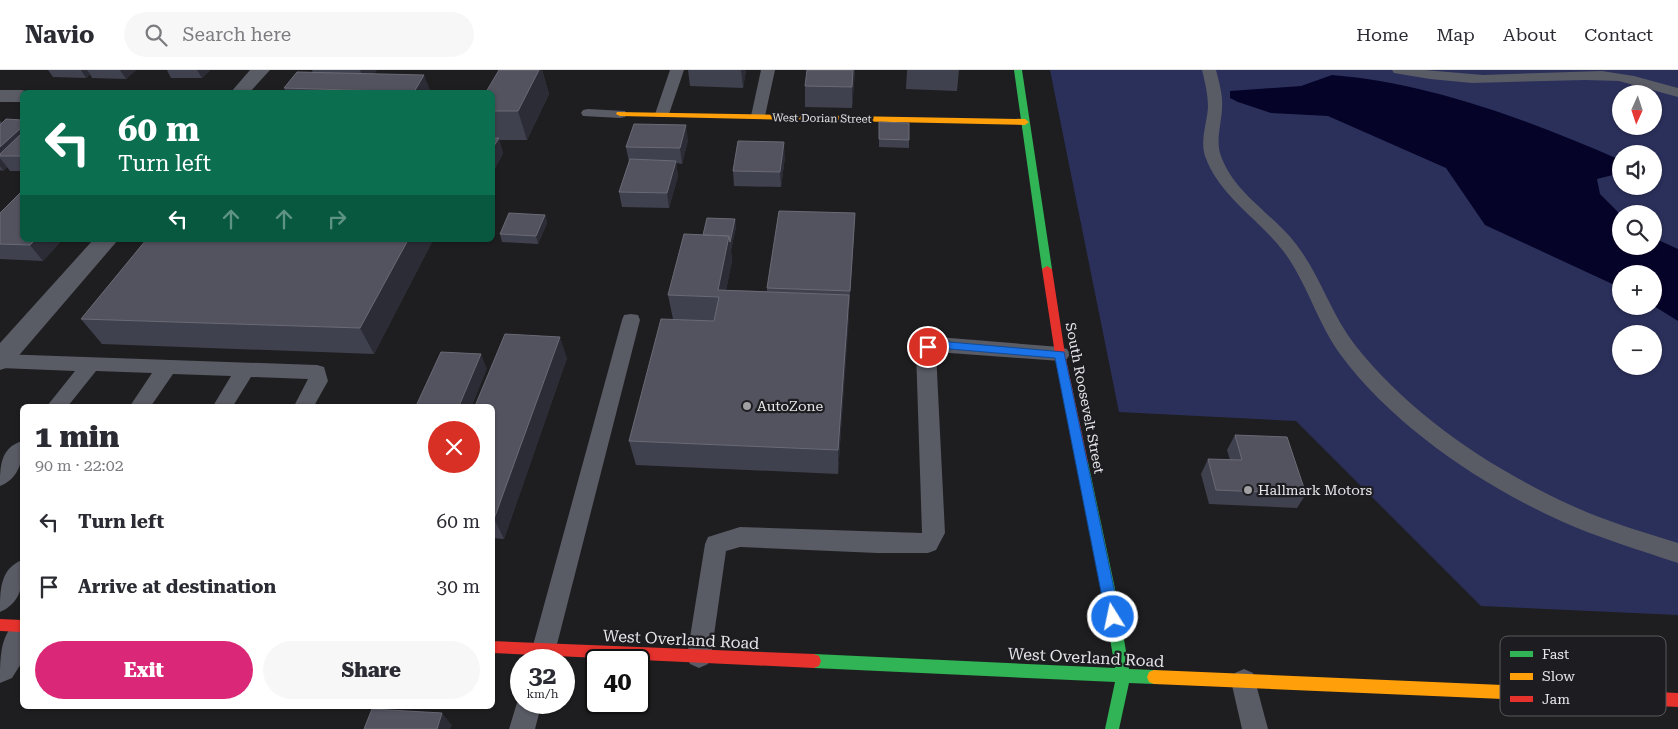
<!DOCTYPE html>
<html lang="en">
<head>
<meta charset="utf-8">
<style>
  body { margin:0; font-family:"Roboto Serif",serif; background:#f7f7f7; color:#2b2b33; height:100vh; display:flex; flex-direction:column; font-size:19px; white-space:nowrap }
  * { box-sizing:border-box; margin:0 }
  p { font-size:16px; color:#7c7c81 }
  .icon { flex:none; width:28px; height:28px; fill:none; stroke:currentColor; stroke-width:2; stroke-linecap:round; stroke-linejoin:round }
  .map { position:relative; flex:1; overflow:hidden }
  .side { position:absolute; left:20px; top:334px; width:475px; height:305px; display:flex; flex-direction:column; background:#fff; border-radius:8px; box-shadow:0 1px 4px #0004 }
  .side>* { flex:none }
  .guide { position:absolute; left:20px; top:20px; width:475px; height:152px; border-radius:8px; box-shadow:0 1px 4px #0004; background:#0b6e4f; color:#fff; overflow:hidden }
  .needle { width:32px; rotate:183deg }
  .tools { position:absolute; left:1612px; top:15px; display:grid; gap:10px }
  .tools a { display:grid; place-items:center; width:50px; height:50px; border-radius:50%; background:#fff; box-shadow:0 1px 4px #0004; font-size:25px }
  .speed { position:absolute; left:510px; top:579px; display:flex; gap:10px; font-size:25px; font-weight:700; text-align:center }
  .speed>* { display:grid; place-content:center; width:65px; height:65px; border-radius:50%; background:#fff; box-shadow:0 1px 4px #0004; line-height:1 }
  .speed small { font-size:12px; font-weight:400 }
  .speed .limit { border:2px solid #111; border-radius:8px; background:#fff; color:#111 }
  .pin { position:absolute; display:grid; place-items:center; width:42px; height:42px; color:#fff; margin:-21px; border:2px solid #fff; border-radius:50%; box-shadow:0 1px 5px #0007 }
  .me { position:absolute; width:55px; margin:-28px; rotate:350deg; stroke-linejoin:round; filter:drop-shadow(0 0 4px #0008) }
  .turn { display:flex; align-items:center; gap:18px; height:105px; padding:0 15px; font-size:22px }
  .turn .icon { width:65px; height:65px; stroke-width:2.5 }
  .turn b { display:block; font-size:35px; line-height:42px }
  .lanes { display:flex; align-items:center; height:48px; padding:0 15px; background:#0003; justify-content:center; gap:25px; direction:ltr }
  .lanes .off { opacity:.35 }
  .round { display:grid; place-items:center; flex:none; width:52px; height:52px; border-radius:26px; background:#f7f7f7 }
  .summary { display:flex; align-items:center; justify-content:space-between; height:85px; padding:0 15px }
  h1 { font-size:30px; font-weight:800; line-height:38px }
  .button { display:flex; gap:10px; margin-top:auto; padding:10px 15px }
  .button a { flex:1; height:58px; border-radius:30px; background:#db2777; color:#fff; font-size:20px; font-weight:800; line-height:58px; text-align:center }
  .button a+a { background:#f7f7f7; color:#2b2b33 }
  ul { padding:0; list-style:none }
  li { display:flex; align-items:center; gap:15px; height:65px; padding:0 15px }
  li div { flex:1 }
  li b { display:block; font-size:19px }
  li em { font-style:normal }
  header { display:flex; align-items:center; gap:30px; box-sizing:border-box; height:70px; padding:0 25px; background:#fff; border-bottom:1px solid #e1e1e2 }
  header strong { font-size:24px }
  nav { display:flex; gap:28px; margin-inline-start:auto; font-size:18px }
  .search { width:350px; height:45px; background:#f7f7f7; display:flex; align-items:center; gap:12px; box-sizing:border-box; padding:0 18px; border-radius:28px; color:#7c7c81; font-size:19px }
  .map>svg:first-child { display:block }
  .green { fill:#2b305b; fill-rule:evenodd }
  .water { fill:#060329 }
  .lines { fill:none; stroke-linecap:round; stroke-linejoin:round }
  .lane { fill:#595b65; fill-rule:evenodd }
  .street { fill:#595b65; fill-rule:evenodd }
  .fast { fill:#30b455; fill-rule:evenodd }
  .slow { fill:#ff9f0a; fill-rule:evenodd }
  .jam { fill:#e5322d; fill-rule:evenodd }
  .wall { fill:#40414f }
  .shaded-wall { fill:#2b2c35 }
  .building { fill:#52535f; stroke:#696a75 }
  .route { fill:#1a73e8; stroke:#114b97 }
  .poi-dot { fill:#a0a0a3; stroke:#1d1d21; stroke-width:2 }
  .labels { text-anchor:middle; stroke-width:4.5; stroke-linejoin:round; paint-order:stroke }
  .far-street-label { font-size:11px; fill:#e6e6e9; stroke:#1d1d21 }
  .street-label { font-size:14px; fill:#e6e6e9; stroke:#1d1d21 }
  .poi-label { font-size:14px; fill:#e6e6e9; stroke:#1d1d21; text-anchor:start }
  .near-street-label { font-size:16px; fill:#e6e6e9; stroke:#1d1d21 }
  .key { fill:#1d1d21; stroke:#59595d; stroke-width:1 }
  .key-label { font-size:14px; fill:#e6e6e9 }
</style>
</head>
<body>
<header>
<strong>Navio</strong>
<div class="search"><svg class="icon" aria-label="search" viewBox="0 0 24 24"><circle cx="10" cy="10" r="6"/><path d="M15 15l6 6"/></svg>Search here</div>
<nav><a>Home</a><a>Map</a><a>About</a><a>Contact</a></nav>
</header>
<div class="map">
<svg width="1678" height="659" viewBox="0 0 1678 659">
  <rect width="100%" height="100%" fill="#1e1e20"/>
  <path class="green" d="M1050 0H1678V545L1481 536 1296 351 1119 342ZM1621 24H1654V56H1621ZM1621 84H1654V116H1621ZM1621 144H1654V176H1621ZM1621 204H1654V236H1621ZM1621 264H1654V296H1621Z"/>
  <path class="water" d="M1332 5C1430 13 1528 50 1618 89L1621 92V103L1597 109 1600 124 1621 145V176H1654V168L1678 179V251L1654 236V204H1621V218L1485 155 1446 98 1328 46 1271 43 1238 32 1230 28V21L1301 16Z"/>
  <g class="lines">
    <path class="lane" d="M670 0H684L669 44 667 47H657L655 44Z
      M761 0H775L765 46 763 49H753L751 46Z
      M1202 0H1216C1219 12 1223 25 1222 37 1222 53 1215 70 1221 86 1234 123 1273 144 1296 174 1320 205 1331 244 1355 275 1411 346 1493 400 1575 437 1608 452 1643 462 1678 473V493C1639 480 1599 468 1561 451 1481 415 1392 355 1340 284 1317 252 1307 213 1284 182 1259 149 1219 126 1205 86 1200 70 1207 53 1208 37 1208 25 1205 12 1202 0Z
      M1392 0H1425L1483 5 1602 1 1634 6 1678 18V27L1619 11 1585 10 1472 13 1430 9 1394 3Z
      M588 39 625 41 627 44 625 47 620 48 583 46 581 43 583 40Z
      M631 244 638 245 640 250 553 590H529L622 250 624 245Z
      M938 267 1060 277 1067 279 1070 284 1067 289 1060 291 936 282 945 463 936 480 928 483H877L740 477 726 481 711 586 708 594 699 598 690 594 687 586 705 474 708 467 740 457 922 463 916 281 921 272Z
      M0 284 317 295 324 297 328 311 314 336H294L308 309 251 307 233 336H213L231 306 173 304 151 336H130L152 303 96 301 68 336H47L75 301 0 298Z
      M22 371C24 389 19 409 0 416 0 397 0 378 22 371Z
      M22 490C25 510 22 533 0 542 0 520 0 499 22 490Z
      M1244 599 1253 603 1268 659H1242L1231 611 1235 603Z
      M520 623 521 632H542L535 659H509Z"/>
    <path class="street" d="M250 0H270L250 22H231Z
      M0 20H22L29 22H22V32H0Z
      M93 170H118L9 297 0 300V273Z
      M22 549V592L12 608 0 613C0 586 0 560 22 549Z"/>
    <path class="fast" d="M1014 0H1022L1052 199 1047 202 1042 199Z
      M1082 387 1086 389 1088 392 1117 528 1129 599 1154 600 1159 602 1161 607 1159 612 1154 614 1129 613 1119 659H1105L1115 612 814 598 809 596 807 591 809 586 814 584 1115 598 1103 528 1076 392 1078 389Z"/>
    <path class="slow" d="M617 42 1025 49 1029 52 1025 55 620 46 616 44Z
      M1154 600 1575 618 1580 620 1582 625 1580 630 1575 632 1154 614 1149 612 1147 607 1149 602Z"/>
    <path class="jam" d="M1047 196 1052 199 1065 284 1088 392 1086 395H1078L1076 392 1055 284 1042 199Z
      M0 549 22 550V562L0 561Z
      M492 571 814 584 819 586 821 591 819 596 814 598 492 583Z
      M1575 618 1678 623V637L1575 632 1570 630 1568 625 1570 620Z"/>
  </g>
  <path class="wall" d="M48 0H136L126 9 92 8 90 4 86 8 53 7Z
    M167 0H210L202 8H171Z
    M312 0H377L374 4 430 20 428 22H286L284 18 313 3Z
    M499 0H542L549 24 527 70H499L503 83 492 104V22Z
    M688 0H746L743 18 690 16Z
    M855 0 852 38 805 37V16Z
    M907 0H959L957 21 906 19Z
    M22 50V101H10L7 97 3 101 0 100V51L2 53Z
    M879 52 909 70V78L879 77Z
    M688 70 682 94 676 93 678 106 669 138 622 137 619 122 629 92 626 77Z
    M785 87 781 117 734 116 733 101Z
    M0 143 62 170 43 191 0 189Z
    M855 143 854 164 838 404 636 395 629 371 673 249 668 225 703 165 736 157 731 180 732 191 726 220 767 221V218Z
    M545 145 547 153 538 174 502 172 500 164Z
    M146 170H433L374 284 102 274 81 249Z
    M567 288 504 469 492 468V336Z
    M1235 365 1306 424 1297 438 1209 434 1201 404 1208 389 1230 390 1227 380Z"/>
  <path class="shaded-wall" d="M81 0H87L90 4 86 8Z
    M120 0H136L126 9Z
    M197 0H210L202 8Z
    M360 0H377L366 15Z
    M539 0H542L549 24 527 70 518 41Z
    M741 0H746L743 18Z
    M853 0H855L852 38V17Z
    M424 5 430 20 428 22H414Z
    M686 55 688 70 682 94 680 78Z
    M22 57V83L0 86V77Z
    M499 68 503 83 492 104V79Z
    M784 72 785 87 781 117 780 102Z
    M0 88 7 97 3 101 0 96Z
    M676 91 678 106 669 138 667 123Z
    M855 143 854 164 849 243 850 221Z
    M545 145 547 153 538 174 536 166Z
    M735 149 736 157 731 180 730 172Z
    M729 166 732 191 721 243 718 220Z
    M35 170H62L43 191 30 175Z
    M408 170H433L374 284 360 258Z
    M849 225V250L838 404V380Z
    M560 267 567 288 504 469 494 449Z
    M481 284 487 299 472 336H459Z
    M442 643 452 655 450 659H437Z"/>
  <path class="building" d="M499 0H539L518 41H492V22H486Z
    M807 0H853L852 17 805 16Z
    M297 2 424 5 414 22 284 18Z
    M6 49 22 50V57L0 77V55Z
    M879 52 909 53V70L879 69Z
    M634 54 686 55 680 78 626 77Z
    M22 63V86H0V84Z
    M492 68H499L492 79Z
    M738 71 784 72 780 102 733 101Z
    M630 89 676 91 667 123 619 122Z
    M22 121V170H35L30 175 0 174V143Z
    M779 141 855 143 850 221 767 218Z
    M509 143 545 145 536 166 500 164Z
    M707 148 735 149 730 172 729 166 703 165Z
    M684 164 729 166 718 220 849 225 838 380 629 371 661 249 714 251 719 227 668 225Z
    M146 170H408L360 258 81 249Z
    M505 264 560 267 494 449H492V336H475Z
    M441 282 481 284 459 336H416Z
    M1235 365 1287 367 1306 424 1216 420 1208 389 1242 390Z
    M372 639 442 643 437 659H364Z"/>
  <path class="route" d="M938 271 1064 282 1120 547 1118 551 1113 553 1108 551 1106 547 1055 288 938 278 928 281 923 277 925 275Z"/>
  <g class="poi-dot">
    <circle cx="747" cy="336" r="5"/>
    <circle cx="1248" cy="420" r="5"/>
  </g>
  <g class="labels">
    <g class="far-street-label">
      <text transform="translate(822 48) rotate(1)" y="4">West Dorian Street</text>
    </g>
    <g class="street-label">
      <text transform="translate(1085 328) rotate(79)" y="5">South Roosevelt Street</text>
    </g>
    <g class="poi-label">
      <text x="757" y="341">AutoZone</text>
      <text x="1258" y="425">Hallmark Motors</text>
    </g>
    <g class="near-street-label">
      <text transform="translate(681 569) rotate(3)" y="6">West Overland Road</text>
      <text transform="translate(1086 587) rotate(3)" y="6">West Overland Road</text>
    </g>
  </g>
  <rect x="1500" y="566" width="166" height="80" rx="8" class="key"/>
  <rect x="1510" y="581" width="23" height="6" fill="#30b455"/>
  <rect x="1510" y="603" width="23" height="7" fill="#ff9f0a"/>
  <rect x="1510" y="626" width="23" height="6" fill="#e5322d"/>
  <g class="key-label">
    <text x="1542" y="589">Fast</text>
    <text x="1542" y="611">Slow</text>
    <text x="1542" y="634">Jam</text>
  </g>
</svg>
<div class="tools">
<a><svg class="needle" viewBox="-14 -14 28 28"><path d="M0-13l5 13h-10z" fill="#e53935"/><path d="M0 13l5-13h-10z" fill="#7c7c81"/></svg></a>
<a><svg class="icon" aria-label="sound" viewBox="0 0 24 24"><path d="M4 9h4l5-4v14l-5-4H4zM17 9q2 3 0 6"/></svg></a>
<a><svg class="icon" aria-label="search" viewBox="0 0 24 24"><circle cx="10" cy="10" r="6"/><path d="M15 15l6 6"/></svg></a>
<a>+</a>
<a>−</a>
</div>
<div class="speed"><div>32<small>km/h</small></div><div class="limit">40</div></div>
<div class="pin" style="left:928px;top:277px;background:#d93025"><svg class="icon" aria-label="arrive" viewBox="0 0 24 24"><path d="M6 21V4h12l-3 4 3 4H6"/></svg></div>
<svg class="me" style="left:1113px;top:547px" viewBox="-20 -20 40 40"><circle r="17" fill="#1a73e8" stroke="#fff" stroke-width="3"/><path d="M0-11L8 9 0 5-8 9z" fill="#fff"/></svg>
<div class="guide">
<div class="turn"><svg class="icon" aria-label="left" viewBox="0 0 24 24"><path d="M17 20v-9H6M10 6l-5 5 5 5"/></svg><div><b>60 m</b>Turn left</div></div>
<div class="lanes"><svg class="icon" aria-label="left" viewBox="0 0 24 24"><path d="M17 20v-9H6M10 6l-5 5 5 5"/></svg><svg class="icon off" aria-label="ahead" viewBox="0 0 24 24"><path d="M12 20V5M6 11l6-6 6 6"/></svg><svg class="icon off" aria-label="ahead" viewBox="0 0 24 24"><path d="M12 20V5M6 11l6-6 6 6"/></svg><svg class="icon off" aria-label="right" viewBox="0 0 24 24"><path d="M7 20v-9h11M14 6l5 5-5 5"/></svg></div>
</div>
<section class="side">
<div class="summary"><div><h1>1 min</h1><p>90 m · 22:02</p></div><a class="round" style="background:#d93025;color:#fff"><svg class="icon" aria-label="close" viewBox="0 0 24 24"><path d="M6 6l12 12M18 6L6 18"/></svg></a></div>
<ul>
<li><svg class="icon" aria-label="left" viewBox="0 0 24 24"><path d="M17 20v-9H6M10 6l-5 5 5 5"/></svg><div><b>Turn left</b></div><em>60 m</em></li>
<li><svg class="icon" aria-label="arrive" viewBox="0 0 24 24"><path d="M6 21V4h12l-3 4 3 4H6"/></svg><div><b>Arrive at destination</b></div><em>30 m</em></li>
</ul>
<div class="button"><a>Exit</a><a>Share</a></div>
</section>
</div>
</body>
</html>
